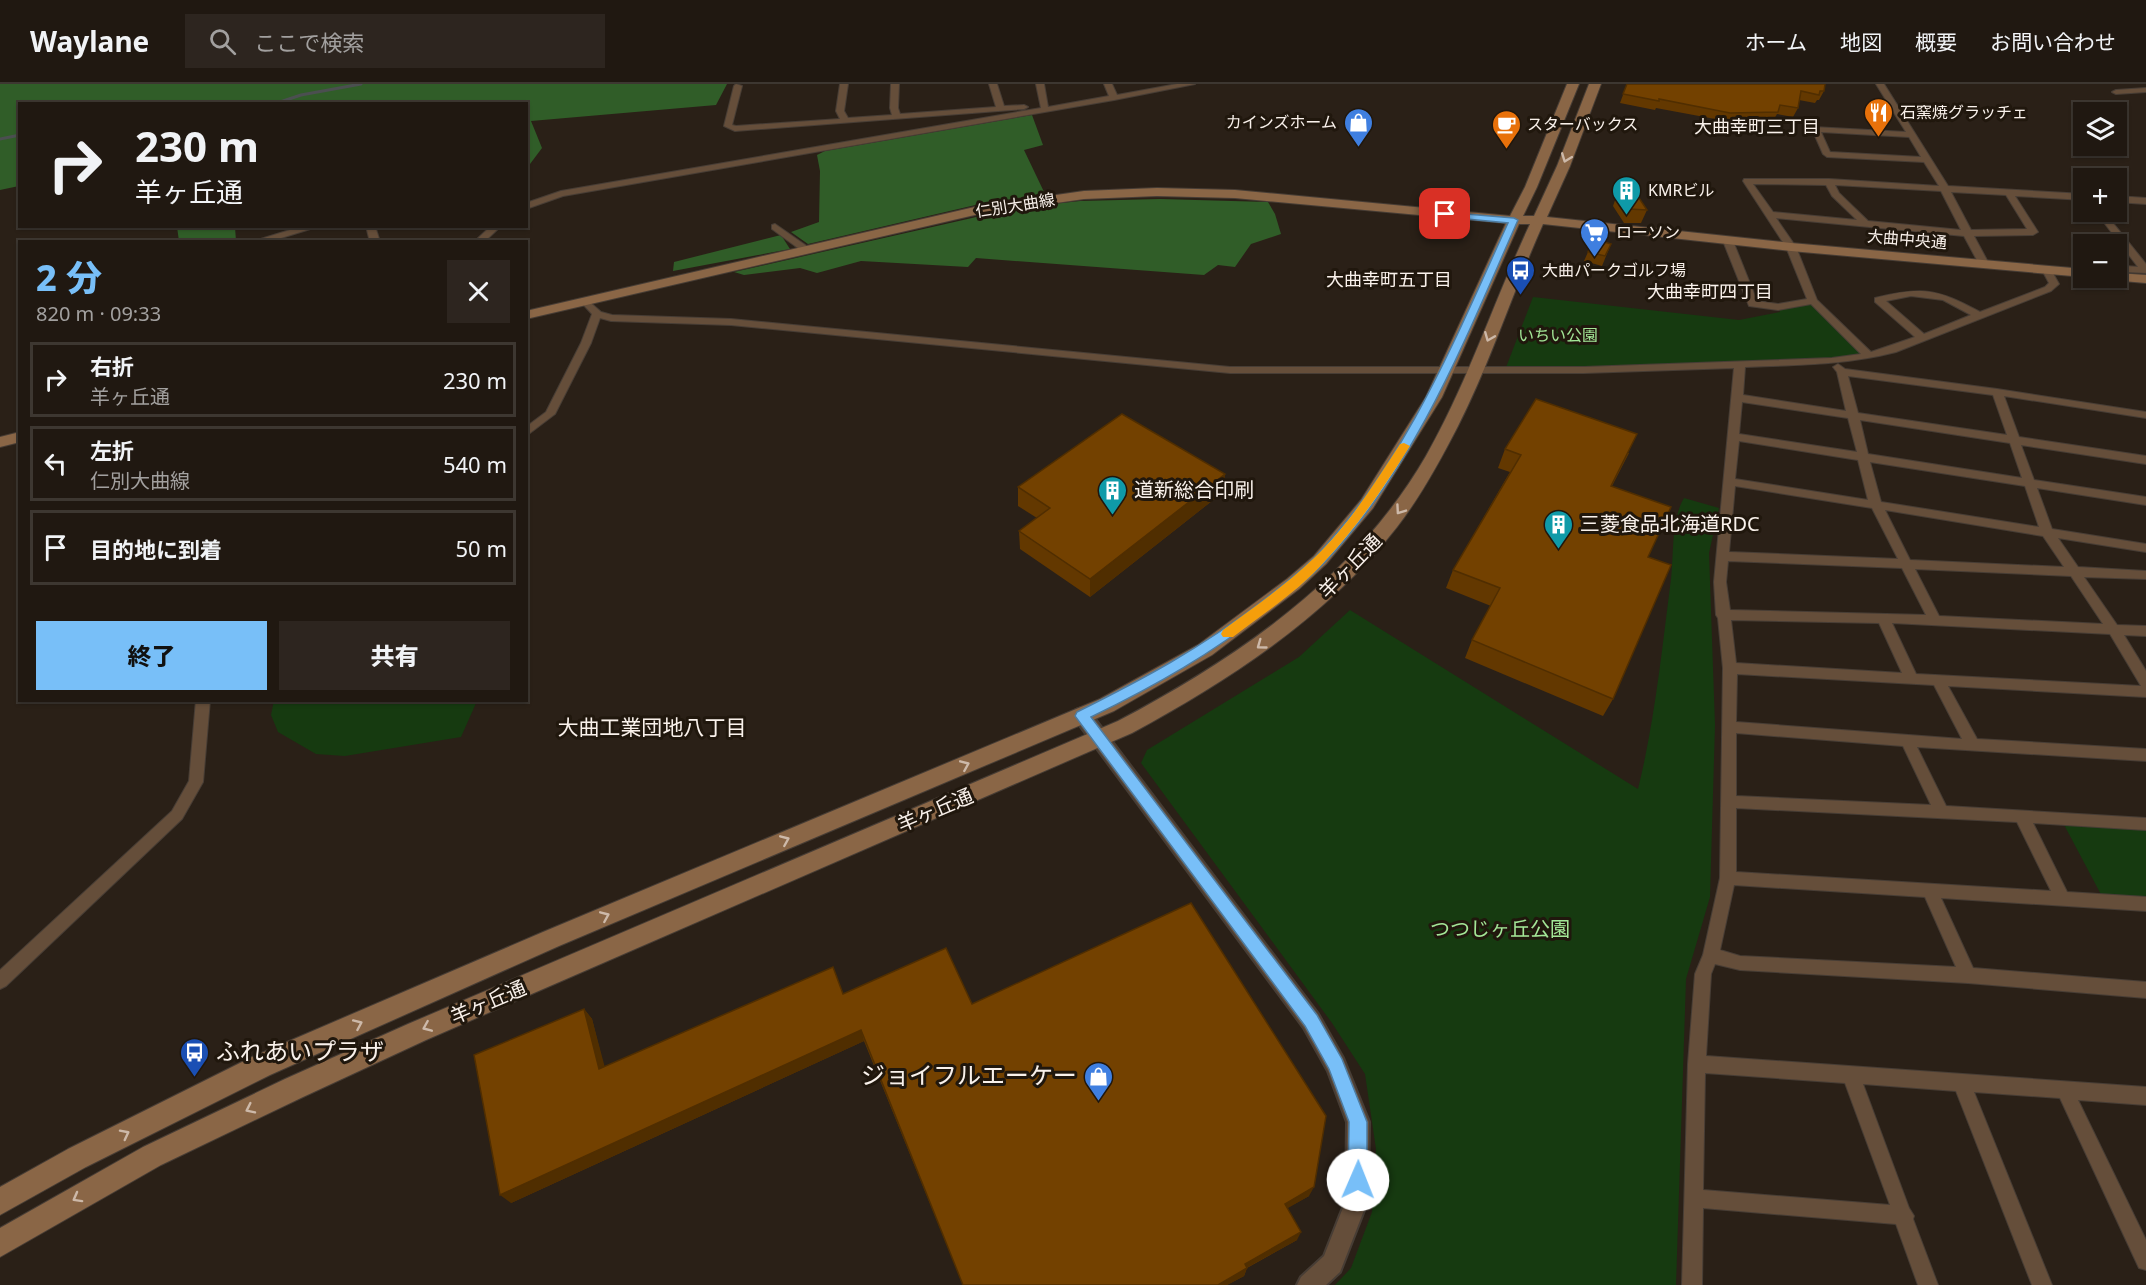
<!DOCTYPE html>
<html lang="ja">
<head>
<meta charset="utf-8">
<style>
  body { margin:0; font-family:"Noto Sans","Noto Sans JP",sans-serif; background:#2d251f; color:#f1f3f6; height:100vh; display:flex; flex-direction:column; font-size:22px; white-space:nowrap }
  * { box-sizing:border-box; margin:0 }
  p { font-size:20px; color:#a2a09f }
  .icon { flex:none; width:33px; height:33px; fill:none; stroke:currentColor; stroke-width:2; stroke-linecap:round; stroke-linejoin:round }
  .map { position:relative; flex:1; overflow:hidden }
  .side { position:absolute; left:18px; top:156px; width:510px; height:462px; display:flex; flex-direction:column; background:#201811; border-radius:0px; box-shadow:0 2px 4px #0004,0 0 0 2px #3d3731 }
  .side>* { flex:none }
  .guide { position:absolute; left:18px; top:18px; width:510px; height:126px; border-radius:0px; box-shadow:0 2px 4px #0004,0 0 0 2px #3d3731; background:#201811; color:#f1f3f6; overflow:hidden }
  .controls { position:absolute; left:2073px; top:18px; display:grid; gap:12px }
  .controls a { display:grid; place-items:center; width:54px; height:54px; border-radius:0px; background:#201811; box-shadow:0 2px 4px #0004,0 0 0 2px #3d3731; font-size:30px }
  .pin { position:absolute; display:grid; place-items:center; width:51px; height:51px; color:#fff; margin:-26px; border-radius:12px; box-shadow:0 3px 9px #0006 }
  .me { position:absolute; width:66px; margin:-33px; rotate:1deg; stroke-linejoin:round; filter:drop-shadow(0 0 4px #0008) }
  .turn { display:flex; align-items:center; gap:21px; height:126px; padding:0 18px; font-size:27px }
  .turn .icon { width:78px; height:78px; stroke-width:2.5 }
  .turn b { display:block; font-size:42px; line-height:51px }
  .round { display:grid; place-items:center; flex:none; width:63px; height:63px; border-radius:0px; background:#2d251f }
  .head { display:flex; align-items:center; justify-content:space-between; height:102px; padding:0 18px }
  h1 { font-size:36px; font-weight:800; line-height:45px; color:#78bff8 }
  .action { display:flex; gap:12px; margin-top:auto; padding:12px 18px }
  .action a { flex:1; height:69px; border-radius:0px; background:#78bff8; color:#111; font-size:24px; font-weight:800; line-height:69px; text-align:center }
  .action a+a { background:#2d251f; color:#f1f3f6 }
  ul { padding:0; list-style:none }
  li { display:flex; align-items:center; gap:18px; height:75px; margin:0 12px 9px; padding:0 6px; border:3px solid #3d3731; border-radius:0px }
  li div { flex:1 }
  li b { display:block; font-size:22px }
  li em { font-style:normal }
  header { display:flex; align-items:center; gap:36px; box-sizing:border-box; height:84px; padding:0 30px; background:#201811; border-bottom:2px solid #3d3731 }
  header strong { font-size:28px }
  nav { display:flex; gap:33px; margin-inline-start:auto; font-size:21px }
  .search { width:420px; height:54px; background:#2d251f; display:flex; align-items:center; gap:15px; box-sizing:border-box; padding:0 21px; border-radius:0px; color:#a2a09f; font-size:22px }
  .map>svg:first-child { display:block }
  .green { fill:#163a10 }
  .forest { fill:#305d28 }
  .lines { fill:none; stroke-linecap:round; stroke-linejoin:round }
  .stream { stroke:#4b4f50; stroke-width:3 }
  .minor-casing { stroke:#473d35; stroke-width:2 }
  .tertiary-casing { stroke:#473d35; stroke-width:4 }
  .secondary-casing { stroke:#473d35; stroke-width:2 }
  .minor { fill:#654e3a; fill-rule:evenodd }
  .tertiary { fill:#654e3a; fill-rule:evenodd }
  .secondary { fill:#8a6646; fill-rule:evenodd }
  .wall { fill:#633800 }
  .shaded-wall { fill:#502e00 }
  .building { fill:#734100; stroke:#502e00; stroke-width:1.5 }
  .oneway { stroke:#cdb9a9 }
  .route { fill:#78bff8; stroke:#4e7ca1; stroke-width:1.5 }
  .slow { fill:#f59e0b }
  .labels { text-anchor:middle; stroke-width:6; stroke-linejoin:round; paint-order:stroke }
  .far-poi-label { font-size:16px; fill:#f9f1eb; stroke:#20170d; text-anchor:start }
  .far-street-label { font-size:16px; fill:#f9f1eb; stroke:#20170d }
  .far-park-label { font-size:16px; fill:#a3e797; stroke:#20170d }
  .far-neighbourhood-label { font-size:18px; fill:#f9f1eb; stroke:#20170d }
  .poi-label { font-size:20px; fill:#f9f1eb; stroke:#20170d; text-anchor:start }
  .street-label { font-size:20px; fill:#f9f1eb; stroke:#20170d }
  .park-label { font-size:20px; fill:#a3e797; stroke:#20170d }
  .neighbourhood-label { font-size:21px; fill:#f9f1eb; stroke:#20170d }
  .near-poi-label { font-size:24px; fill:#f9f1eb; stroke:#20170d; text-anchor:start }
</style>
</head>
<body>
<header>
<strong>Waylane</strong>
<div class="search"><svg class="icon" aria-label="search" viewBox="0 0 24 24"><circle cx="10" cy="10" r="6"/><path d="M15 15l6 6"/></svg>ここで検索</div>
<nav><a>ホーム</a><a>地図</a><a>概要</a><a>お問い合わせ</a></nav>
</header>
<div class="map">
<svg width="2146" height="1201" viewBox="0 0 2146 1201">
  <rect width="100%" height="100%" fill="#2a2017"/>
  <path class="green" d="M1533 213 1739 236 1780 228 1778 223 1813 217 1869 272 1832 277 1505 286Z
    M1684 414 1719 424 1709 469 1715 641 1710 813 1686 895 1676 1201H1335L1351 1184 1372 1128 1376 1065 1365 990 1332 939 1141 679 1147 666 1299 573 1350 526 1638 705C1655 636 1662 565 1671 495 1674 469 1671 436 1684 414Z
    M274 616H477V617L461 653 345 672 316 670 278 648 271 631Z
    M2061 735 2146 740V820L2105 818Z"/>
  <path class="forest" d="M0 0H727L716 21 531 37 542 64 527 84 526 20H20L19 102 0 106Z
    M1032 31 1043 61 1024 66 1045 110 984 119 808 160 791 148 819 138 820 87 817 71 825 67Z
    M1160 115 1268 118 1275 130 1281 150 1251 160 1235 183 1218 181 1204 191 976 174 968 183 861 177 817 189 800 184 744 191 734 188 1016 124 1080 117Z
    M177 143H235L236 157H179Z
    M781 151 790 165 673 187 674 178Z"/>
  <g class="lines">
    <path class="stream" d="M274 20 301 11 361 0
      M0 55 20 51"/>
    <defs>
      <path id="minor" d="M736 0 742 2 732 41 736 42 840 35 836 27 840 0H848L844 27 848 34 892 31 890 24 891 0H899L898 24 900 30 996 23 989 0H997L1004 22 1024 21 1028 23 1024 25 735 47 724 42 734 2Z
        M1036 0H1044L1048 23 1109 12 1104 0H1112L1117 11 1177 0H1195L1114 16 563 112 526 125V119L561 107 1041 24Z
        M1876 0H1884L1948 102 2084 110V116L2015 112 2038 148 2033 151 1974 152 1989 180 1984 183 1979 180 1964 152 1776 134 1796 163 1817 216 1871 268 1915 253 1875 218V214C1923 202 1937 205 1980 228L2045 203 2049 199 2042 186 2044 184H2050L2059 200 2051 207 1896 268C1846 281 1796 281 1745 283L1743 311 1846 327 1837 288 1833 283 1838 280 1845 285 1997 305 2146 328V334L2004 312 2019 353 2146 372V380L2021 361 2034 396 2146 413V421L2037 404 2052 445 2146 460V468L2058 454 2078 483 2146 487V495L2084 493 2117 541 2146 542V552L2124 551 2146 587V613L1948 602 1977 655 2146 665V677L1917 663 1946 722 2146 734V746L2033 739 2067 808 2146 813V827L1941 814 1973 884 2146 898V914L1968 899 1740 886 1715 880 1711 890 1706 972 2146 1003V1021L2078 1016 2146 1156V1186L2139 1184 2060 1014 1974 1008 2052 1201H2032L1956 1007 1863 1000 1909 1124 1914 1132 1913 1135 1938 1201H1918L1896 1140 1703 1124 1702 1201H1682L1688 980 1695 890 1703 871 1720 794 1723 584 1718 534 1716 531 1714 498 1734 284 1584 289H1230L731 241 611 237 600 234 591 259 555 330 526 352V343L546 328 581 259 592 230 580 217 585 214 601 228 612 231 731 235 1230 283H1584L1832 274 1861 270 1811 220 1778 226 1749 222 1723 157 1728 154 1733 157 1757 217 1778 220 1807 215 1786 163 1743 97 1744 95H1829L1939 102 1924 78 1827 73 1823 70 1812 45 1813 43 1906 48ZM1821 48 1909 53 1921 73 1830 68ZM1753 100 1826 101 1832 112 1857 136 1773 128ZM1835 101 1941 107 1961 146 1868 137 1839 109ZM1951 108 2006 111 2027 145 1971 146ZM1911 212 1943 216 1971 231 1924 250 1886 217ZM1848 292 1993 311 2007 351 1858 329ZM1742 318 1848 334 1857 368 1739 350ZM1860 336 2010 359 2022 394 1868 370ZM1739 357 1858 376 1868 416 1735 395ZM1870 378 2025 402 2039 443 1881 418ZM1735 402 1872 424 1898 475 1729 468ZM1885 426 2043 452 2064 483 1910 476ZM1728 477 1902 484 1926 531 1730 526 1726 498ZM1915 485 2071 492 2103 540 1939 532ZM1731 536 1879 539 1902 589 1736 579ZM1892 539 2110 550 2141 602 1916 590ZM1737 590 1934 601 1962 655 1736 638ZM1736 649 1903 662 1931 721 1736 712ZM1736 724 2017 738 2051 807 1736 788ZM1734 801 1925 813 1956 883 1740 872 1720 866ZM1705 989 1845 999 1890 1121 1703 1106Z
        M2146 4V8L2116 10 2112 8 2116 6Z
        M2116 112 2146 114V120L2116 118Z
        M2096 128H2104L2146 180V189L2127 188 2116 191V185L2126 182 2138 183Z
        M775 140 808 163V167H802L772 145V141Z
        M303 142H320L268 158H251Z
        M366 142H375L380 158H370Z
        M491 142H501L484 158H474Z
        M196 616H210L203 698 182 735 6 902 0 905V886L172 727 189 697Z"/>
      <path id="tertiary" d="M1082 624 1088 626 1318 930 1343 974 1369 1038 1368 1116 1340 1188 1326 1201H1297L1301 1193 1324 1172 1346 1116 1347 1038 1328 987 1304 944 1076 636 1074 631 1076 626Z"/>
      <path id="secondary" d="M1567 0H1579L1537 103 1523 132H1534L1557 82 1589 0H1601L1570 82 1547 133 1791 159 2084 185V193L1791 167 1543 140C1513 207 1491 277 1458 342 1440 377 1421 412 1397 443 1328 532 1230 596 1132 649L426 956 303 1013 161 1081 0 1173V1144L143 1063 285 995 408 940 1118 637C1239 573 1356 493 1426 372 1468 298 1494 217 1530 140H1519L1442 313 1373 424 1326 480 1299 505 1212 571 1114 627 559 862 270 991 86 1083 0 1131V1103L68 1065 252 973 543 848 1100 615 1198 561 1287 495 1314 472 1361 416 1426 313 1506 139 1235 114 1157 112 1084 115 979 130 526 235V227L979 122 1084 107 1157 104 1235 106 1510 132 1525 103Z
        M2116 189 2146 191V199L2111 196 2109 194H2116Z
        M20 348V358L0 363V353Z"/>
    </defs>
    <use href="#minor" class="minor-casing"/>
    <use href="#tertiary" class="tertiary-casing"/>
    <use href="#secondary" class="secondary-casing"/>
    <use href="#minor" class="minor"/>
    <use href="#tertiary" class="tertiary"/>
    <use href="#secondary" class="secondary"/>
  </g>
  <path class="wall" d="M1627 0 1824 7 1819 16H1817L1815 19 1799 16 1798 24 1793 33 1777 30 1773 37H1726L1656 24 1655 26 1620 19Z
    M1618 108 1647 126 1641 139H1624L1613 122Z
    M1611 160 1602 182 1584 177 1588 168Z
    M1505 365 1629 369 1612 402 1648 473 1613 615 1603 632 1465 574 1472 556 1491 522 1446 504 1453 486 1510 388 1498 384Z
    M1225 390 1222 409 1090 513 1020 465 1019 447 1037 434 1018 422V403Z
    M843 910 972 920 1309 1112 1287 1124 1297 1156 1247 1184 1244 1192 1227 1201H963L864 957 511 1119 584 925 592 935 604 983Z"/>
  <path class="shaded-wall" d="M1225 390 1222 409 1090 513V495Z
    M584 925 592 935 608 995 599 985Z
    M861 946 864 957 511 1119 500 1111Z
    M1314 1103 1309 1112 1281 1128 1285 1120Z
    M1301 1148 1297 1156 1241 1187 1245 1180Z
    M1247 1184 1244 1192 1227 1201H1218Z"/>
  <path class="building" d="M1627 0H1825L1824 7H1820L1819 11 1801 7 1798 24 1780 21 1778 28 1730 29 1659 15V17L1623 10Z
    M1618 108H1635L1647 126 1629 125Z
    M1594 155 1611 160 1605 172 1588 168Z
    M1536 315 1637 350 1611 402 1671 423 1648 473 1671 481 1613 615 1472 556 1500 504 1453 486 1521 371 1505 365Z
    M1122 330 1225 390 1090 495 1019 447 1050 424 1018 403Z
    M1191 819 1326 1032 1314 1103 1285 1120 1301 1148 1245 1180 1247 1184 1218 1201H963L861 946 500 1111 474 971 584 925 599 985 833 883 843 910 946 864 972 920Z"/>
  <defs><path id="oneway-chevron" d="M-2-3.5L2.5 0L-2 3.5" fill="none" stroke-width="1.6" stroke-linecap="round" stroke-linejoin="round" transform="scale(1.5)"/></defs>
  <g class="oneway">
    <use href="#oneway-chevron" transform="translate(1566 74) rotate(111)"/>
    <use href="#oneway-chevron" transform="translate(1489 253) rotate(112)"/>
    <use href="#oneway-chevron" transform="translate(1400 426) rotate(125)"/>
    <use href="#oneway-chevron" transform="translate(1261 561) rotate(144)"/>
    <use href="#oneway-chevron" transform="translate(965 681) rotate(-23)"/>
    <use href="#oneway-chevron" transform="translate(785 756) rotate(-23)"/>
    <use href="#oneway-chevron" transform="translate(605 832) rotate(-23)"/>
    <use href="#oneway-chevron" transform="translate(358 940) rotate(-24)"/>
    <use href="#oneway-chevron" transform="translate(427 943) rotate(157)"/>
    <use href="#oneway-chevron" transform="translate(250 1025) rotate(154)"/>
    <use href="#oneway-chevron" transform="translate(125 1050) rotate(-27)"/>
    <use href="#oneway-chevron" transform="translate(77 1114) rotate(151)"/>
  </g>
  <path class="route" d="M1442 128 1514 134 1518 136C1465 256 1416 382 1325 478 1308 496 1288 511 1269 525 1211 570 1157 601 1091 633L1317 931 1342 975 1367 1038V1096L1364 1103 1358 1105 1351 1103 1348 1096 1349 1038 1329 985 1305 942 1075 632 1077 628C1145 594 1199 565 1260 519 1279 504 1299 489 1316 472 1406 378 1455 255 1508 139L1445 133 1442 132Z"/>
  <path class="slow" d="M1404 359 1410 362C1384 403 1358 442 1325 477 1299 507 1264 529 1233 553H1223L1221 550 1223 546C1254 523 1286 501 1314 474 1349 441 1374 400 1400 360Z"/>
  <defs>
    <symbol id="restaurant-pin" viewBox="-11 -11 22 30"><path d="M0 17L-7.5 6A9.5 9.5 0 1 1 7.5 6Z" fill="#e8710a" stroke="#20170d"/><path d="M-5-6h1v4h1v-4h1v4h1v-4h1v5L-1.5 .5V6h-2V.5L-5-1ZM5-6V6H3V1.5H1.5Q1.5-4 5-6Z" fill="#fff"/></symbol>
    <symbol id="shop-pin" viewBox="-11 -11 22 30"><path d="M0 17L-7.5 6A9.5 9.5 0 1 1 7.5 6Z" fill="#3f7fe0" stroke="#20170d"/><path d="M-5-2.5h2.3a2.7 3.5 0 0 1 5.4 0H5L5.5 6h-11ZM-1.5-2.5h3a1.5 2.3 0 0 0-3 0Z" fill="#fff"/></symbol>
    <symbol id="cafe-pin" viewBox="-11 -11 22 30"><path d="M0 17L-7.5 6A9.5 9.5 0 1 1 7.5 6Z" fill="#e8710a" stroke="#20170d"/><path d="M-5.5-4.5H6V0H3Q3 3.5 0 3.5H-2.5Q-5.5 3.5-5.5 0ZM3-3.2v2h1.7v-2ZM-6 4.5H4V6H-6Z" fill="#fff"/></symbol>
    <symbol id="building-pin" viewBox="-11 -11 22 30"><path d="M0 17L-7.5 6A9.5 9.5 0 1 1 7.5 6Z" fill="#0f9aa8" stroke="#20170d"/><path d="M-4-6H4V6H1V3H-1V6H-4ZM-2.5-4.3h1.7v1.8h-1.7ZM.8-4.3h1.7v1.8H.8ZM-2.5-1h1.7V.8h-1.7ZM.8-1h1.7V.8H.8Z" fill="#fff"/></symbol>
    <symbol id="supermarket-pin" viewBox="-11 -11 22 30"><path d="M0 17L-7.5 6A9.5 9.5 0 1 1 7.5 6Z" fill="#3f7fe0" stroke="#20170d"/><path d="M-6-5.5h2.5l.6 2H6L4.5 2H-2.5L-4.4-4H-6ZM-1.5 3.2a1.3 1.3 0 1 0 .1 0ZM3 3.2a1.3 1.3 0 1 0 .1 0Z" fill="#fff"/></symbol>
    <symbol id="bus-pin" viewBox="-11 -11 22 30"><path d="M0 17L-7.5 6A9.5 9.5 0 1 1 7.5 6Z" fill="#1a4fb4" stroke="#20170d"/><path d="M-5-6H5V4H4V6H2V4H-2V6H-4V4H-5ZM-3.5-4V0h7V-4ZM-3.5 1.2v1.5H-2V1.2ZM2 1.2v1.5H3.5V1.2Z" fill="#fff"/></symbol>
  </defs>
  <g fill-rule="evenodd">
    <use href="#restaurant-pin" x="1862" y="12" width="33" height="45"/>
    <use href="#shop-pin" x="1342" y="22" width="33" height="45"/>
    <use href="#cafe-pin" x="1490" y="24" width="33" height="45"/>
    <use href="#building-pin" x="1610" y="90" width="33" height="45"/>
    <use href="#supermarket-pin" x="1578" y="132" width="33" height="45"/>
    <use href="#bus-pin" x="1504" y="170" width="33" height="45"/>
    <use href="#building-pin" x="1096" y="390" width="33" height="45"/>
    <use href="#building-pin" x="1542" y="424" width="33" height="45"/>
    <use href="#bus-pin" x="178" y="952" width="33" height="45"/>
    <use href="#shop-pin" x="1082" y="976" width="33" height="45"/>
  </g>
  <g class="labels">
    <g class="far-poi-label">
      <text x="1900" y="34">石窯焼グラッチェ</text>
      <text x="1337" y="44" text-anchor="end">カインズホーム</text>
      <text x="1527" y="46">スターバックス</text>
      <text x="1648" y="112">KMRビル</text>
      <text x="1616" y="154">ローソン</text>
      <text x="1542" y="192">大曲パークゴルフ場</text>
    </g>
    <g class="far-street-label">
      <text transform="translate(1015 121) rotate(-9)" y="6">仁別大曲線</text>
      <text transform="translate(1907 155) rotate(5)" y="6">大曲中央通</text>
    </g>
    <g class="far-park-label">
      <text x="1558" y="257">いちい公園</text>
    </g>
    <g class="far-neighbourhood-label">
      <text x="1757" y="49">大曲幸町三丁目</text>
      <text x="1389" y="202">大曲幸町五丁目</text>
      <text x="1710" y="214">大曲幸町四丁目</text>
    </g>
    <g class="poi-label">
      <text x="1134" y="413">道新総合印刷</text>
      <text x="1580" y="447">三菱食品北海道RDC</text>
    </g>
    <g class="street-label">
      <text transform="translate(1350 482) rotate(-46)" y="7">羊ヶ丘通</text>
      <text transform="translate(935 726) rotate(-23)" y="7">羊ヶ丘通</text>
      <text transform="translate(488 918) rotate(-23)" y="7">羊ヶ丘通</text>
    </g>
    <g class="park-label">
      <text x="1500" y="852">つつじヶ丘公園</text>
    </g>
    <g class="neighbourhood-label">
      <text x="652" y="651">大曲工業団地八丁目</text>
    </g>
    <g class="near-poi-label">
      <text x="216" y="976">ふれあいプラザ</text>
      <text x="1077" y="1000" text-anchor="end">ジョイフルエーケー</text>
    </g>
  </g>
</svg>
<div class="controls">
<a><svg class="icon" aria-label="layers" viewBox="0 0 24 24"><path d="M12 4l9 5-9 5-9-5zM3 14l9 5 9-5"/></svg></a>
<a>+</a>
<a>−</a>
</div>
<div class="pin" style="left:1445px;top:130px;background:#d93025"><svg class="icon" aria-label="arrive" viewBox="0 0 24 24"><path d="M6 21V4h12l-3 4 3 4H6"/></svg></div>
<svg class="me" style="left:1358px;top:1096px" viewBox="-20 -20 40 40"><circle r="19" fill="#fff"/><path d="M0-13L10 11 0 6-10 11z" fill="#78bff8"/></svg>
<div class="guide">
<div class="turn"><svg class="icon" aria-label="right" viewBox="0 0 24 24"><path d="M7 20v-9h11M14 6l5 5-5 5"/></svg><div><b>230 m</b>羊ヶ丘通</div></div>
</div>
<section class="side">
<div class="head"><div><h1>2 分</h1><p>820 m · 09:33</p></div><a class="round"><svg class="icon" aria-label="close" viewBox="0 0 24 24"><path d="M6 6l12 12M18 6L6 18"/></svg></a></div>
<ul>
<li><svg class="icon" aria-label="right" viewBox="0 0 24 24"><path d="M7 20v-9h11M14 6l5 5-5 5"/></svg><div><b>右折</b><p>羊ヶ丘通</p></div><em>230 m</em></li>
<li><svg class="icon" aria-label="left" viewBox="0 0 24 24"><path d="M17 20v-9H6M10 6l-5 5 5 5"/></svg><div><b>左折</b><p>仁別大曲線</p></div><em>540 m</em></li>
<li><svg class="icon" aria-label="arrive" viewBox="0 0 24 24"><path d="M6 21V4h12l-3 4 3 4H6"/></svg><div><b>目的地に到着</b></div><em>50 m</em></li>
</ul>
<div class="action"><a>終了</a><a>共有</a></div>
</section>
</div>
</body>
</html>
